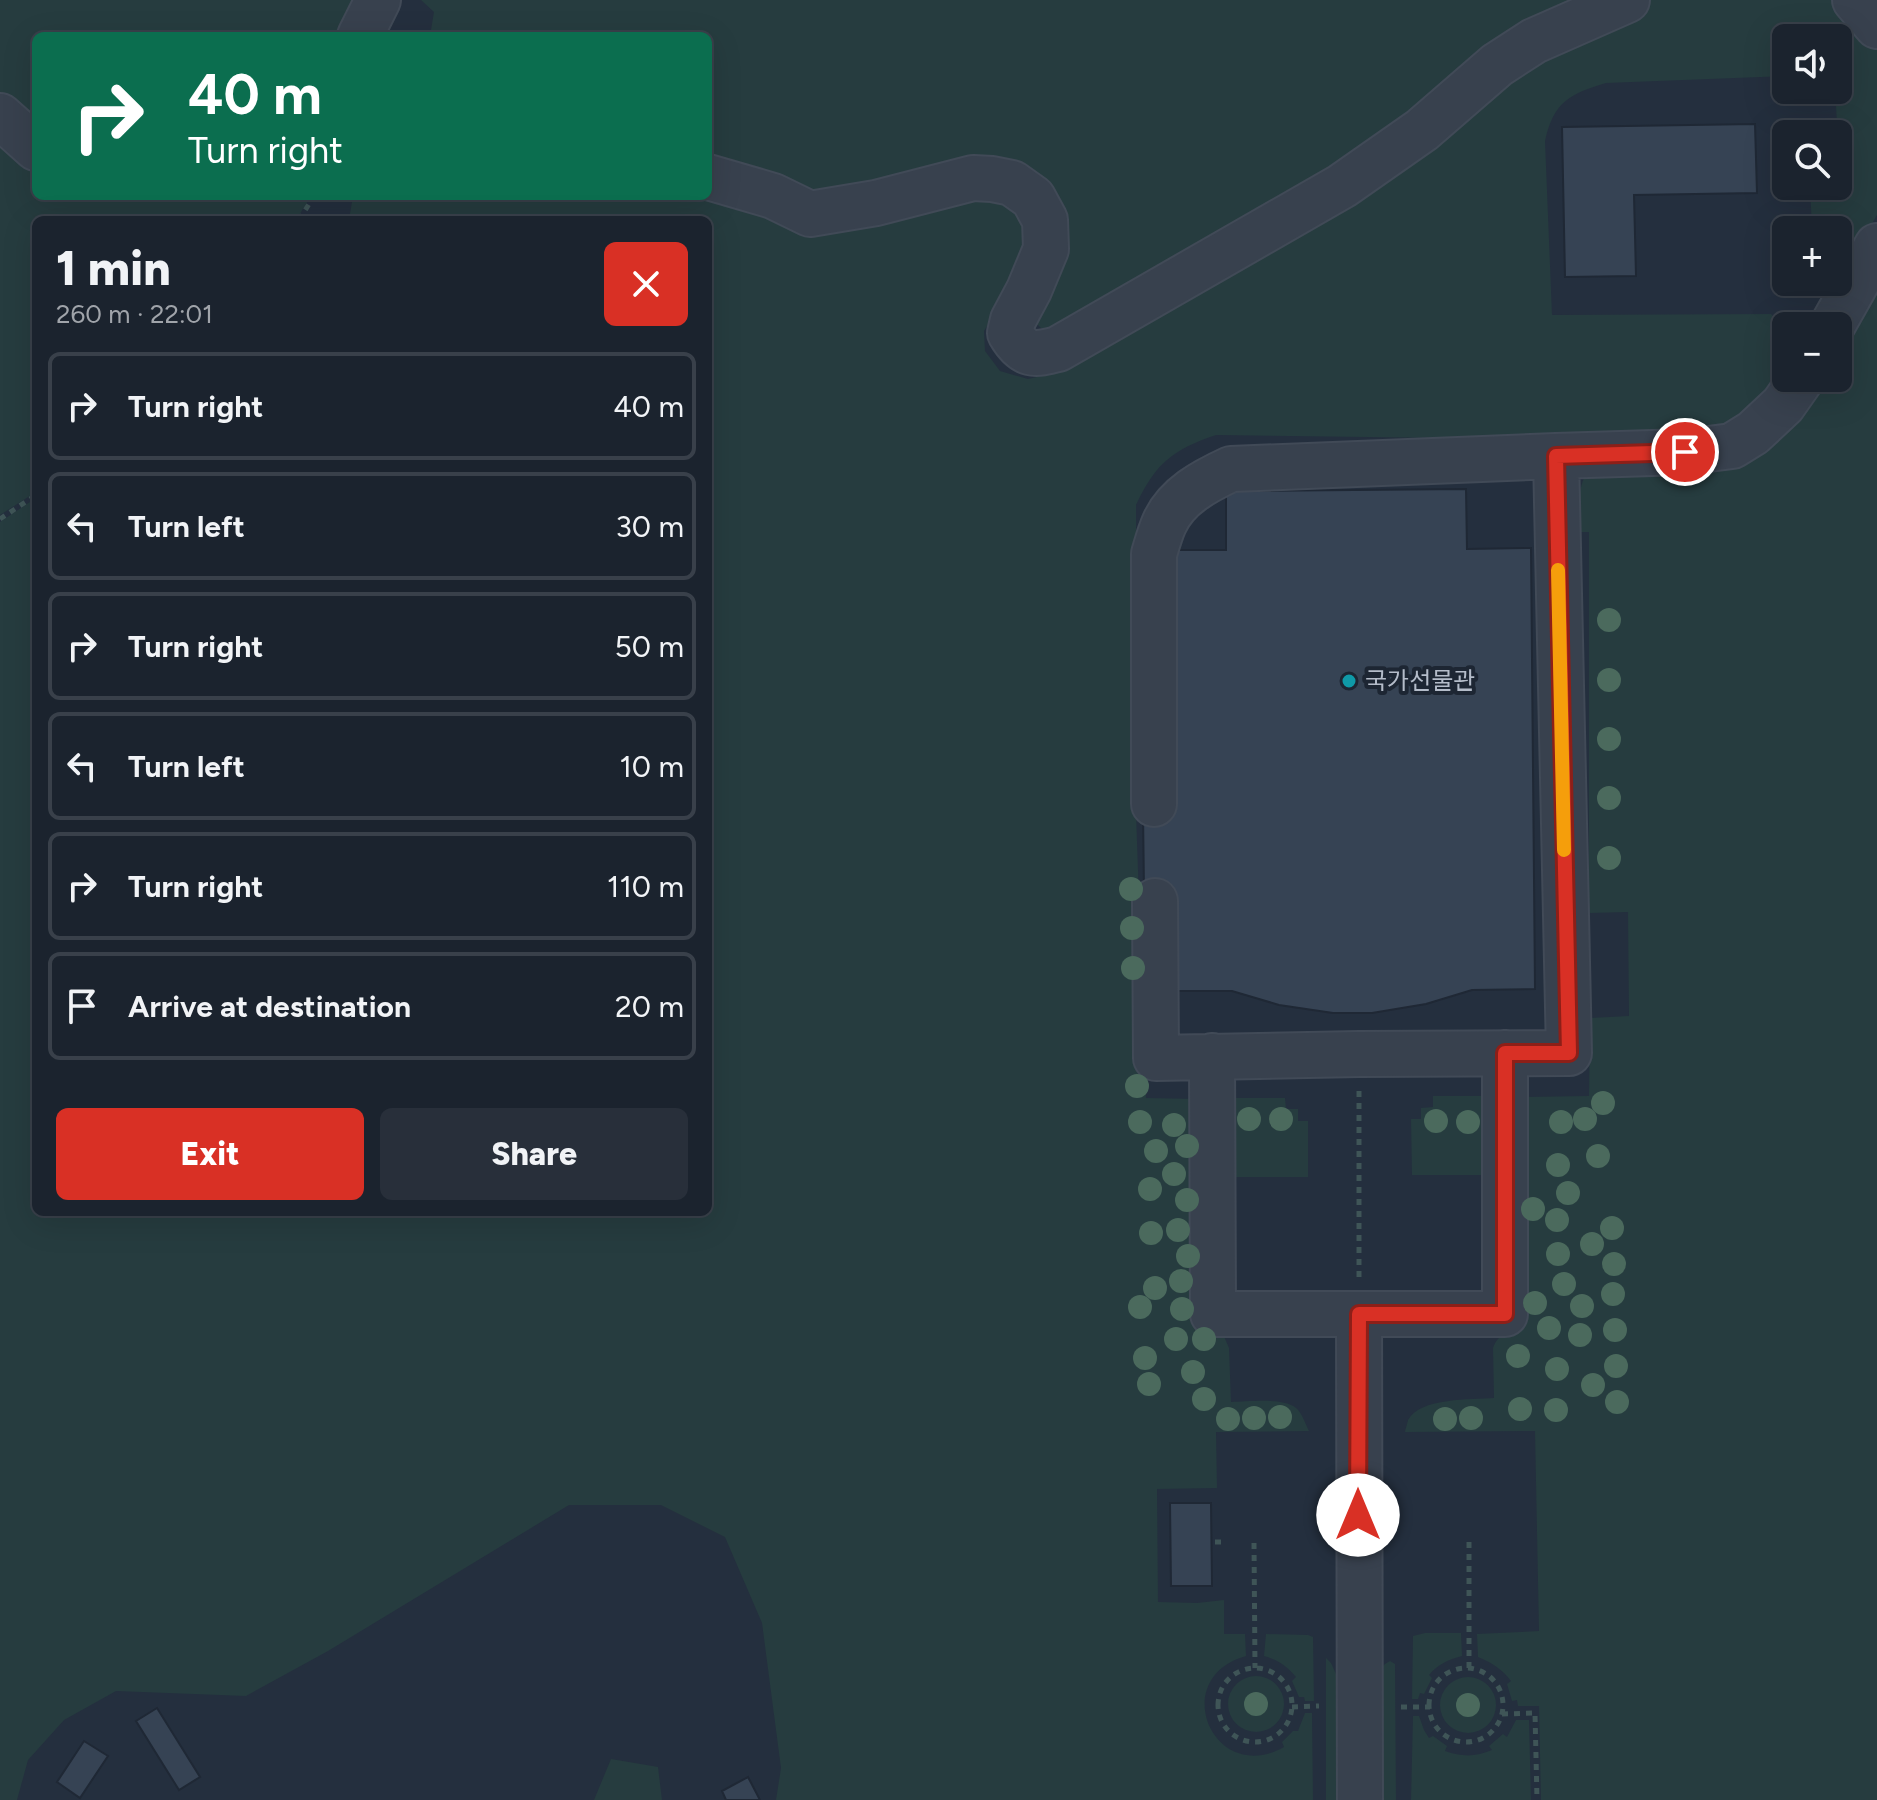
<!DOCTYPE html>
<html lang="en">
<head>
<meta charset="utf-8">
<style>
  body { margin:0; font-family:Figtree,"Noto Sans KR",sans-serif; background:#282f3a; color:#f1f3f6; height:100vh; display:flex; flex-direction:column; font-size:30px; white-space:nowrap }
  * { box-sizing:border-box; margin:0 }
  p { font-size:26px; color:#a0a4aa }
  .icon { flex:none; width:44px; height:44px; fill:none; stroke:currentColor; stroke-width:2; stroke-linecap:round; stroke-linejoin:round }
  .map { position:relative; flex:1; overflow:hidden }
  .sheet { position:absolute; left:32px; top:216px; width:680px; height:1000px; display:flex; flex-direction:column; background:#1b232e; border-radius:12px; box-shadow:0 8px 32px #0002,0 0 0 2px #39404a }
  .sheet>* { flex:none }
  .top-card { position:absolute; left:32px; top:32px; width:680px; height:168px; border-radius:12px; box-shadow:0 8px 32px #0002,0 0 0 2px #39404a; background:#0b6e4f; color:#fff; overflow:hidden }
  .fabs { position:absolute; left:1772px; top:24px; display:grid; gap:16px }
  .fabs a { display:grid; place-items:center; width:80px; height:80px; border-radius:12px; background:#1b232e; box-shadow:0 8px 32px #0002,0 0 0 2px #39404a; font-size:40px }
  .pin { position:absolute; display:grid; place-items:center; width:68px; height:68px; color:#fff; margin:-34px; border:4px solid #fff; border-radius:50%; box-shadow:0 2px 8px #0007 }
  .me { position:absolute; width:88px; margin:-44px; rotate:0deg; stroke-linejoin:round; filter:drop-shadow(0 0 6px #0008) }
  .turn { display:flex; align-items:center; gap:28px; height:168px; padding:0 24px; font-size:36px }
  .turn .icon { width:104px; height:104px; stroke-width:2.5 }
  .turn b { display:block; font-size:56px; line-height:68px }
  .round { display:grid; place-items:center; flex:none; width:84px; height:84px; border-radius:12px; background:#282f3a }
  .overview { display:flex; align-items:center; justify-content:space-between; height:136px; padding:0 24px }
  h1 { font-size:48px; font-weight:800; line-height:60px }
  .primary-button { display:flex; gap:16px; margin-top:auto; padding:16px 24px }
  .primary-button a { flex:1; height:92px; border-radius:12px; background:#d93025; color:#fff; font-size:32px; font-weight:800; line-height:92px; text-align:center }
  .primary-button a+a { background:#282f3a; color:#f1f3f6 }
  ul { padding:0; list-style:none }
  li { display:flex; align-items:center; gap:24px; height:108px; margin:0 16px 12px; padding:0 8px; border:4px solid #39404a; border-radius:12px }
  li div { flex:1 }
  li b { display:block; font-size:30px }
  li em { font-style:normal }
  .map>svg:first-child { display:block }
  .green { fill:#263c3f }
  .building { fill:#364354; stroke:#1f2835; stroke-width:2 }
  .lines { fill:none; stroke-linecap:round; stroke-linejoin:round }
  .minor-casing { stroke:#414a57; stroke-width:48 }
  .path { stroke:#3f5557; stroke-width:5; stroke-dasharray:6 6; stroke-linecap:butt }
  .minor { stroke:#38414e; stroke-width:44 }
  .tree { fill:#4b6a5d }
  .route-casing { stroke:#8d1f18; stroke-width:20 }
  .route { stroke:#d93025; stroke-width:14 }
  .slow { stroke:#f59e0b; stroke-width:14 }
  .culture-dot { fill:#0f9aa8; stroke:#1d2633; stroke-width:3 }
  .labels { text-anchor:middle; stroke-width:8; stroke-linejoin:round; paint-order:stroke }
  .poi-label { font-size:24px; fill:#b4bcc9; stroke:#1d2633; text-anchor:start }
</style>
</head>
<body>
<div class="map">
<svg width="1877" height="1800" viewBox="0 0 1877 1800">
  <rect width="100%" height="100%" fill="#242f3e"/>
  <path class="green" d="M0 0H366L345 36H36V135L0 102Z
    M421 0H1597L1415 125 1047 334 1030 317 1066 235 1061 203 1043 183 837 203 708 166V36H430L434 12Z
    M1646 0H1846L1877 40V215L1839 281 1825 294H1818L1813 287V282H1838V230H1812L1810 186H1838L1839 155 1835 90H1838V38H1786V76L1606 83C1570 94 1554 101 1545 141L1552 315 1771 314 1786 329V378L1730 430 1522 439 1216 435C1172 450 1156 463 1136 505V813L1146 1098 1197 1099 1223 1334 1229 1348 1231 1402C1248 1402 1283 1397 1296 1408 1302 1413 1305 1423 1309 1431L1216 1432 1217 1488 1157 1489 1158 1602 1197 1603 1224 1600V1634H1245L1246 1656C1167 1678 1213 1787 1284 1747L1282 1742 1293 1731H1298L1305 1713H1312L1313 1800H776L781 1768 762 1623 725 1537 661 1505H569L328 1651 246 1696 116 1691 64 1720 28 1760 17 1800H0V522L36 498V1212H708V220H349L353 196H708L789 211 997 188 1029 224 1031 255 984 331 985 351 1000 371 1028 379 1050 374 1238 265 1506 69Z
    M0 135 36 167V196H311L296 220H36V492L0 515Z
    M1877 268V1800H1541L1539 1706H1518L1517 1700 1512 1701 1507 1684 1511 1681C1502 1669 1492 1663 1478 1657L1477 1634 1539 1631 1535 1431 1405 1432C1405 1431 1408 1421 1408 1420 1421 1397 1471 1400 1494 1398L1493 1348C1498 1334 1508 1332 1520 1331L1521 1097 1589 1096 1590 1018 1629 1016 1628 912 1589 913V532H1580C1579 508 1576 487 1590 467L1687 463 1815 378H1838V337Z
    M1433 1096H1491L1484 1175H1412L1411 1119H1421V1108L1433 1107Z
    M1228 1098H1285L1286 1109H1298V1121H1308V1177H1236V1268H1229Z
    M1425 1633H1461L1462 1656C1448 1660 1438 1664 1429 1675L1432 1678 1424 1694 1420 1693 1418 1699H1412L1413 1636Z
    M1266 1634 1308 1635 1313 1637 1314 1701H1305L1304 1697H1299L1292 1681 1296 1677C1287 1666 1278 1660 1264 1656Z
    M1326 1658 1331 1663 1337 1676 1338 1800H1326Z
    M1390 1661 1395 1664 1396 1800H1379L1380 1669 1385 1664Z
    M1228 1704a28 28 0 1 1 56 0a28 28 0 1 1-56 0Z
    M1440 1705a28 28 0 1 1 56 0a28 28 0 1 1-56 0Z
    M1413 1716H1419L1424 1730 1429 1738 1433 1736 1447 1746 1445 1751C1462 1757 1476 1757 1492 1750L1489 1746 1503 1734 1507 1737 1516 1720H1529L1531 1800H1411Z
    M611 1759 658 1767 662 1800H594Z"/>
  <path class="building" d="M1755 124 1757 193 1634 195 1636 276 1565 277 1562 127Z
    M1466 489 1467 549 1531 548 1535 989 1472 990 1426 1004 1372 1013H1333L1279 1005 1232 991H1170L1144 892 1143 812 1165 550H1226V491Z
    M1170 1503H1211L1212 1586H1171Z
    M157 1708 200 1777 179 1790 136 1721Z
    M84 1741 108 1756 80 1798 57 1782Z
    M748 1777 760 1800H726L722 1791Z"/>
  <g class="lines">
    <defs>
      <path id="minor" d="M1855 0 1877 26
        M360 36 378 0
        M0 116 36 148
        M708 177 773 196 810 214 876 203 973 178 992 179 1012 183 1033 198 1045 220 1046 249 1029 290 1013 320 1010 333C1024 357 1034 355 1058 349L1342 186 1422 130 1497 65 1534 41 1627 0
        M1832 326 1877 246
        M1154 804V554C1157 544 1160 533 1164 524 1176 496 1205 481 1231 469L1556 456 1685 452 1732 446 1753 433 1783 405 1802 378
        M1155 901 1156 1058 1359 1054 1569 1053 1556 456
        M1212 1056 1213 1314H1505V1053
        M1359 1314 1360 1800"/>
    </defs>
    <use href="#minor" class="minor-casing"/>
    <path class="path" d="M299 220 314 196
      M0 519 36 495
      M1359 1277V1091
      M1215 1542H1225
      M1469 1542V1668
      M1254 1543 1255 1668
      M1429 1705a37 37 0 1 1 74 0a37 37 0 1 1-74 0Z
      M1218 1705a37 37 0 1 1 74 0a37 37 0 1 1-74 0Z
      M1292 1707 1319 1706
      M1401 1707H1430
      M1502 1714 1535 1713 1537 1800"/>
    <use href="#minor" class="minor"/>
  </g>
  <g class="tree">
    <circle cx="1609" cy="620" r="12"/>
    <circle cx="1609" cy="680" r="12"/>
    <circle cx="1609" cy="739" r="12"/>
    <circle cx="1609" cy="798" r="12"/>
    <circle cx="1609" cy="858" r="12"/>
    <circle cx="1131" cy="889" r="12"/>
    <circle cx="1132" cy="928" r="12"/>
    <circle cx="1133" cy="968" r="12"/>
    <circle cx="1137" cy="1086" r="12"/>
    <circle cx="1603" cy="1103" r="12"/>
    <circle cx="1249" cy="1119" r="12"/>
    <circle cx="1281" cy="1119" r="12"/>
    <circle cx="1585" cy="1119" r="12"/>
    <circle cx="1436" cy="1121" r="12"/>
    <circle cx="1140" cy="1122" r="12"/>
    <circle cx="1468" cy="1122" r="12"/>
    <circle cx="1561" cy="1122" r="12"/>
    <circle cx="1174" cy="1125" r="12"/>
    <circle cx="1187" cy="1146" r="12"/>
    <circle cx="1156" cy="1151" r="12"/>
    <circle cx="1598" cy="1156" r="12"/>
    <circle cx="1558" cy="1165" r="12"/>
    <circle cx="1174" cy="1174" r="12"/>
    <circle cx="1150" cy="1189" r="12"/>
    <circle cx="1568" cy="1193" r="12"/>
    <circle cx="1187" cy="1200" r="12"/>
    <circle cx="1533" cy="1209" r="12"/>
    <circle cx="1557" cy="1220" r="12"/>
    <circle cx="1612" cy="1228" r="12"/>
    <circle cx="1178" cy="1230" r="12"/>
    <circle cx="1151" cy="1233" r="12"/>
    <circle cx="1592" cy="1244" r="12"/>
    <circle cx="1558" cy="1254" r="12"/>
    <circle cx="1188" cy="1256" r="12"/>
    <circle cx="1614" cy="1264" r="12"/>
    <circle cx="1181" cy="1281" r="12"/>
    <circle cx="1564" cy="1284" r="12"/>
    <circle cx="1155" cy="1288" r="12"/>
    <circle cx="1613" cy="1294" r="12"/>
    <circle cx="1535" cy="1303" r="12"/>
    <circle cx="1582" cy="1306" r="12"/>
    <circle cx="1140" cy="1307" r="12"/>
    <circle cx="1182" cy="1309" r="12"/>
    <circle cx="1549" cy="1328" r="12"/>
    <circle cx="1615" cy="1330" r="12"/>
    <circle cx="1580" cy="1335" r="12"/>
    <circle cx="1176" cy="1339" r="12"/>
    <circle cx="1204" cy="1339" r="12"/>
    <circle cx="1518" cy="1356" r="12"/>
    <circle cx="1145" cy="1358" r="12"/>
    <circle cx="1616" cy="1366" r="12"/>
    <circle cx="1557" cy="1369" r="12"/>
    <circle cx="1193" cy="1372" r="12"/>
    <circle cx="1149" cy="1384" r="12"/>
    <circle cx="1593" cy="1385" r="12"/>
    <circle cx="1204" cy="1399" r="12"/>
    <circle cx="1617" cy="1402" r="12"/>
    <circle cx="1520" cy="1409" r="12"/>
    <circle cx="1556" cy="1410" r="12"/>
    <circle cx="1280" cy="1417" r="12"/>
    <circle cx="1254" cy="1418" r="12"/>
    <circle cx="1471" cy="1418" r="12"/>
    <circle cx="1228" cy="1419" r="12"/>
    <circle cx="1445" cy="1419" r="12"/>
    <circle cx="1256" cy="1704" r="12"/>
    <circle cx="1468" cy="1705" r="12"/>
  </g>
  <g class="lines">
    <defs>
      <path id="route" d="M1358 1515 1359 1314H1505V1053H1569L1556 456 1685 452"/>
    </defs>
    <use href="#route" class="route-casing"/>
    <use href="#route" class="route"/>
    <path class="slow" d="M1558 570 1564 850"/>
  </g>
  <circle class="culture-dot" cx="1349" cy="681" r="8"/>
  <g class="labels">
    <g class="poi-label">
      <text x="1365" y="689">국가선물관</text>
    </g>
  </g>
</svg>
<div class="fabs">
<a><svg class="icon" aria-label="sound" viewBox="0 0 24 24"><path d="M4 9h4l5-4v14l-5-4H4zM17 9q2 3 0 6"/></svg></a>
<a><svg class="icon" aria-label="search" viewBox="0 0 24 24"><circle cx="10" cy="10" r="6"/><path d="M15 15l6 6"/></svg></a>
<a>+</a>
<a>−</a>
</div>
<div class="pin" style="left:1685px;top:452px;background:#d93025"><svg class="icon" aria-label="arrive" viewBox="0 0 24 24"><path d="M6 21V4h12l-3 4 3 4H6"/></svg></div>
<svg class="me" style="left:1358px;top:1515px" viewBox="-20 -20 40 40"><circle r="19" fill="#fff"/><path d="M0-13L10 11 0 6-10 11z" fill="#d93025"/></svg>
<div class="top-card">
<div class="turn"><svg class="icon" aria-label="right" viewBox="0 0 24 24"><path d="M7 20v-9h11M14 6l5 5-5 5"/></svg><div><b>40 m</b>Turn right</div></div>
</div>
<section class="sheet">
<div class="overview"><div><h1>1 min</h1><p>260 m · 22:01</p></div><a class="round" style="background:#d93025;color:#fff"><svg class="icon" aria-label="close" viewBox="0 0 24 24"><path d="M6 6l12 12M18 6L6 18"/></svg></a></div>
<ul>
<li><svg class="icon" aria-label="right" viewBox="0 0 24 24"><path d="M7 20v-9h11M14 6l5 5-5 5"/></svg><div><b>Turn right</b></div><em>40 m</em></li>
<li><svg class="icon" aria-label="left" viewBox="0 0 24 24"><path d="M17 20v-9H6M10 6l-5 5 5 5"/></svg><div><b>Turn left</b></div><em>30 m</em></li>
<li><svg class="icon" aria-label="right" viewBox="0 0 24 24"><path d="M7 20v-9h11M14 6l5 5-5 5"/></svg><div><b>Turn right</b></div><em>50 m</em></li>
<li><svg class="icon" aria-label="left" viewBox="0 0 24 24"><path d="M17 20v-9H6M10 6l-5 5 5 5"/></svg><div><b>Turn left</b></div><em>10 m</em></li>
<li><svg class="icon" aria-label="right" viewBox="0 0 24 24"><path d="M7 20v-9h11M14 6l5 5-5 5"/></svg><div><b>Turn right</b></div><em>110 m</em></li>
<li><svg class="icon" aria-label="arrive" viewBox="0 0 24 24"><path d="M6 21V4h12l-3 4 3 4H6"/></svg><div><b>Arrive at destination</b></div><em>20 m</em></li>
</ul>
<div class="primary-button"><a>Exit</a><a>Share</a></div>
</section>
</div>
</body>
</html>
